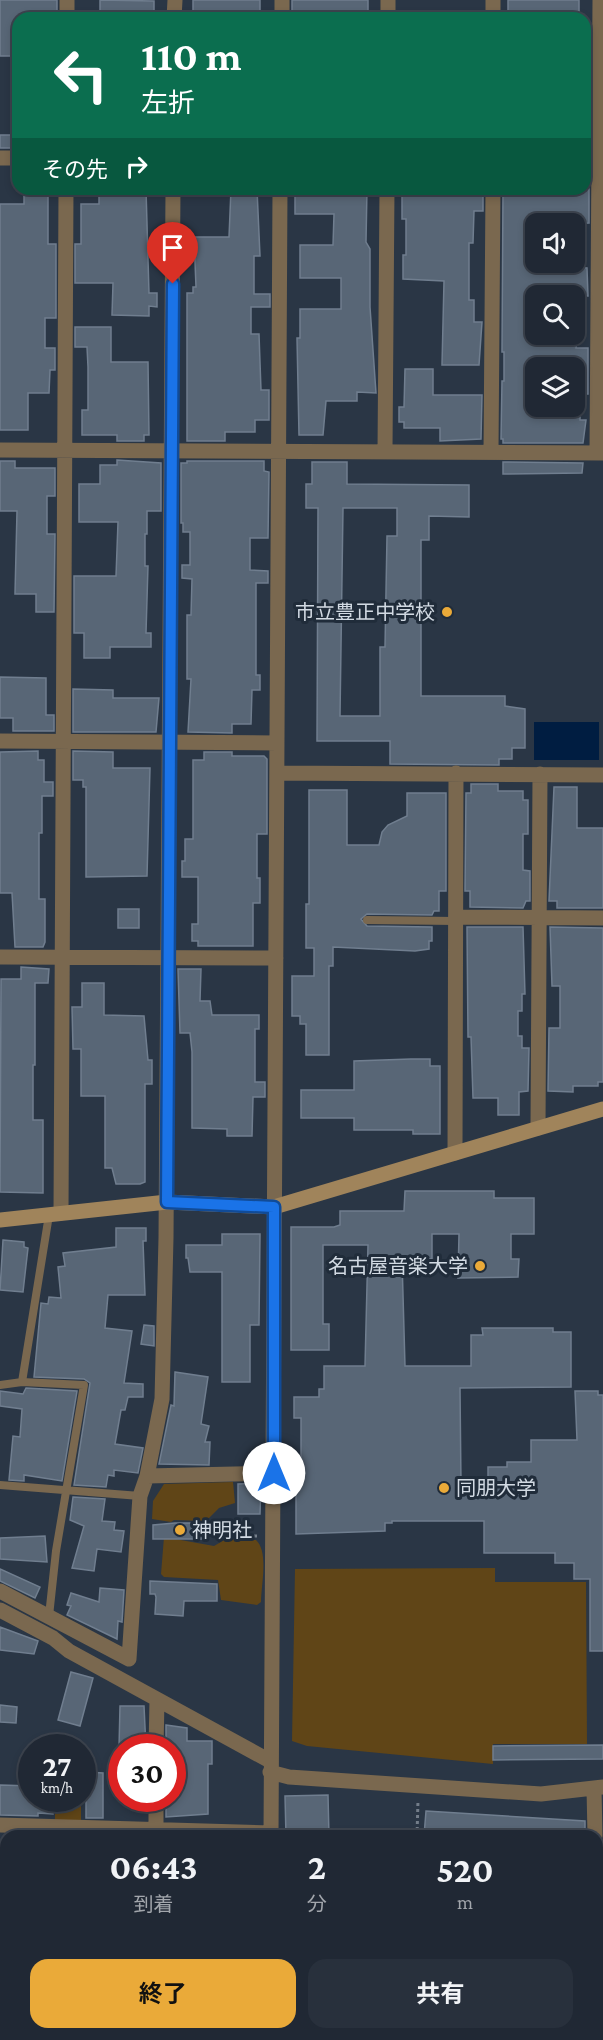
<!DOCTYPE html>
<html lang="ja">
<head>
<meta charset="utf-8">
<style>
  body { margin:0; font-family:"Crimson Pro","Noto Sans JP",serif; background:#28303c; color:#f1f3f6; height:100vh; display:flex; flex-direction:column; font-size:22px; white-space:nowrap }
  * { box-sizing:border-box; margin:0 }
  p { font-size:20px; color:#a2a6ac }
  .icon { flex:none; width:33px; height:33px; fill:none; stroke:currentColor; stroke-width:2; stroke-linecap:round; stroke-linejoin:round }
  .map { position:relative; flex:1; overflow:hidden }
  .drawer { position:absolute; left:0px; top:1830px; width:603px; height:210px; display:flex; flex-direction:column; background:#202834; border-radius:18px 18px 0 0; box-shadow:0 3px 9px #0003,0 0 0 2px #3d444f }
  .drawer>* { flex:none }
  .hud { position:absolute; left:12px; top:12px; width:579px; height:183px; border-radius:18px; box-shadow:0 3px 9px #0003,0 0 0 2px #3d444f; background:#0b6e4f; color:#fff; overflow:hidden }
  .buttons { position:absolute; left:525px; top:213px; display:grid; gap:12px }
  .buttons a { display:grid; place-items:center; width:60px; height:60px; border-radius:12px; background:#202834; box-shadow:0 3px 9px #0003,0 0 0 2px #3d444f; font-size:30px }
  .speed { position:absolute; left:18px; top:1734px; display:flex; gap:12px; font-size:30px; font-weight:700; text-align:center }
  .speed>* { display:grid; place-content:center; width:78px; height:78px; border-radius:50%; background:#202834; box-shadow:0 3px 9px #0003,0 0 0 2px #3d444f; line-height:1 }
  .speed small { font-size:15px; font-weight:400 }
  .speed .limit { border:9px solid #d22; background:#fff; color:#111 }
  .pin { position:absolute; display:grid; place-items:center; width:51px; height:51px; color:#fff; margin:-62px -26px; border-radius:50% 50% 50% 0; rotate:-45deg; box-shadow:0 0 6px #0007 }
  .pin .icon { rotate:45deg }
  .me { position:absolute; width:66px; margin:-33px; rotate:0deg; stroke-linejoin:round; filter:drop-shadow(0 0 4px #0008) }
  .turn { display:flex; align-items:center; gap:21px; height:126px; padding:0 30px; font-size:27px }
  .turn .icon { width:78px; height:78px; stroke-width:2.5 }
  .turn b { display:block; font-size:42px; line-height:51px }
  .then { display:flex; align-items:center; height:57px; padding:0 30px; background:#0003; gap:12px; font-size:22px }
  .eta { display:flex; justify-content:space-evenly; align-items:center; height:102px; text-align:center }
  .eta b { font-size:36px; font-weight:700; line-height:42px }
  .button { display:flex; gap:12px; margin-top:auto; padding:12px 30px }
  .button a { flex:1; height:69px; border-radius:18px; background:#eaaa39; color:#111; font-size:24px; font-weight:700; line-height:69px; text-align:center }
  .button a+a { background:#28303c; color:#f1f3f6 }
  .map>svg:first-child { display:block }
  .green { fill:#604517 }
  .water { fill:#001d41 }
  .building { fill:#586676; stroke:#707e8f; stroke-width:1.5; fill-rule:evenodd }
  .lines { fill:none; stroke-linecap:round; stroke-linejoin:round }
  .path { stroke:#737d89; stroke-width:3; stroke-dasharray:3 3; stroke-linecap:butt }
  .lane { stroke:#7a684f; stroke-width:8 }
  .street { stroke:#7a684f; stroke-width:15 }
  .secondary { stroke:#a0845b; stroke-width:15 }
  .route-casing { stroke:#114b97; stroke-width:15 }
  .route { stroke:#1a73e8; stroke-width:10 }
  .poi-dot { fill:#eaaa39; stroke:#202c3a; stroke-width:2 }
  .labels { text-anchor:middle; stroke-width:6; stroke-linejoin:round; paint-order:stroke }
  .poi-label { font-size:20px; fill:#d2dae3; stroke:#202c3a; text-anchor:end }
</style>
</head>
<body>
<div class="map">
<svg width="603" height="2040" viewBox="0 0 603 2040">
  <rect width="100%" height="100%" fill="#2a3645"/>
  <path class="green" d="M233 1482 235 1503 219 1508 206 1521 174 1520 171 1522 152 1519 153 1501 164 1484Z
    M164 1537 214 1546 226 1539 256 1540C269 1552 261 1585 261 1602L257 1605 221 1600 218 1580 164 1577 161 1574Z
    M495 1568V1582H586L587 1744H493V1764L307 1746 292 1741 295 1569Z
    M55 1799H81V1822L55 1821Z
    M509 2034H586V2040H509Z"/>
  <path class="water" d="M534 722H599V760H534Z"/>
  <path class="building" d="M0 0H57V18H16V56H0Z
    M100 0 154 1V18H100Z
    M193 0H260V18H193Z
    M292 0H368V18H292Z
    M508 0H579V16L508 18Z
    M0 135H17V148H0Z
    M24 189H48V244H56V318H45V348H55V370H50L49 393H28V430H0V204H24Z
    M99 189H146L149 293H157V307L149 306V316L112 315 113 283H75V244H81V204H99Z
    M231 189H257L260 256H254V294H270V307H251V334H259L261 390H269V420H255V432H225V441H187V293H193V287H196L194 237H229Z
    M295 189H367L366 242 370 249V307L376 393 357 392V401H326L323 435H299L297 338H300V309H341V278H300V245H333L334 214H295Z
    M408 189H474V194H483V211H474L473 243H469V300H474V322H482L479 365H442L444 281 403 279V255H406V219H402V195H408Z
    M503 189H589V223L536 224V262H576V267L587 268 588 296 534 295 536 334H577L576 348H588V394H574V368H536V377H529V406H580V420H586L583 443H503V439H501L502 381H504V352H502Z
    M75 327H111V362H148L149 435H144V441H117V435H82V410H88V367L87 347H75Z
    M405 369H433V395H482L481 439 440 441V428H404V422H399V407H404Z
    M117 460 161 463V511H147V534H145V566H148L146 633H151V647H110V658H84V633H74V576H116L118 522H79V484H100V465H117Z
    M0 461H15V468H55V496H47V534H55L54 612H36V594H15L17 511H0Z
    M187 461H264V471L269 472 268 538H250V570L268 571V583H256V675H260V690H252L251 724H232V733L188 732 191 679H187V615H191L192 579 182 578V565H190V532H183V523H181V463H187Z
    M312 462H347V484L469 485V517L429 516V540H421V603H429V619H421V696H505V706L525 709V748H512V759H499V765L390 764V741H317L318 508H306V484H312ZM343 508H397V536H387L385 647H380V716H340Z
    M503 462 583 463 582 473 503 474Z
    M0 677 46 678V715H54V731H13V718H0Z
    M73 689 113 690V698H159L156 732H73Z
    M38 751V760H44V782H53V796H42V833H39V899H45V942L43 947H15L12 893H0V752Z
    M73 751 113 752V768H150L147 876 86 877V787H83V780H73Z
    M204 752H232V756H264L267 759V834H257V878H260V903H253V946H198V941H192V924H198V877H182V861H185V839H193V760H204Z
    M471 784H498V791H523V800H528V834H523V870L530 871V901H526L523 908 470 907V891H465L466 793H471Z
    M554 787H577V828H603V908H557V901H549Z
    M309 790H347V845H379L382 832 388 825 407 816V793H446V891H439V911H434L432 915 367 914 361 919 367 926 432 927V941H429V949L415 951 333 947V966H329V1055H306V1024H300V1016H292V976H314V948H306V904H309Z
    M118 909H139V928H118Z
    M467 927H523L525 994H522V1011H518V1036H522V1048H529L528 1091 519 1092V1115H498V1098H473L471 1037H468Z
    M550 927 603 928V1082H598V1086H573V1092L548 1091 549 1028H560V986H552Z
    M21 967 49 969 48 983H35V1065H33V1120H43V1193L0 1192 1 979H21Z
    M178 969H201L200 1001H210L212 1015H259V1029H255V1082H265V1097H253L252 1136H227V1129L192 1128V1052L190 1033H180Z
    M82 983H104V1015L144 1016 148 1060H152V1084H145V1182L140 1184H116L112 1168H105V1096H81V1049H73L72 1007H82Z
    M411 1059H430V1066H440V1134H413V1130H354V1118H301V1090H354V1061Z
    M405 1191H494V1198H534V1234H511V1259H519L518 1277 458 1278 459 1234H432V1259H402L405 1366H471V1335H483L482 1328H553V1332H571V1387L460 1388 461 1484H488V1467H507V1462H531V1440H577L575 1391H598V1395H603V1651H590V1579H574V1563H555V1553H484V1521H392V1523H385V1531L296 1534V1466H301V1418H294V1397H319V1389H324V1366H365L368 1245H323V1324H329V1350H291V1227H334L340 1225V1211H404Z
    M116 1228H146V1241H143L145 1295H108L105 1328 132 1331 124 1383 143 1384V1397H128L125 1410H121L115 1444 143 1448 138 1473 114 1470V1476L108 1475 106 1487 74 1485 90 1383 84 1379 34 1377 41 1303 48 1304 49 1297 61 1298 58 1267 65 1266 63 1253 116 1247Z
    M222 1234H260L259 1325H250V1382H222V1272H190L188 1258H186V1245H222Z
    M3 1240 24 1242V1247L28 1248 23 1292 0 1290Z
    M144 1325 154 1326V1346L141 1344Z
    M175 1372 208 1377 201 1424 209 1426 205 1442H210L209 1465 159 1464 171 1405 174 1406Z
    M26 1388 77 1391 62 1481 24 1475V1481L9 1480 13 1436 20 1437 22 1409 0 1406V1391L23 1394Z
    M261 1483 260 1514H238V1484Z
    M73 1497 105 1499 102 1521 115 1522 114 1530 124 1531 121 1552 97 1549 94 1571 72 1568 84 1526 70 1520Z
    M175 1523H206V1539H153V1525Z
    M45 1536 47 1562 0 1559V1538Z
    M0 1569 40 1587 35 1598 0 1581Z
    M150 1581 217 1584V1601H184L183 1616 155 1614 156 1597 155 1594H150Z
    M100 1588 124 1590 122 1622 118 1621 117 1639 67 1615 71 1606 67 1605 71 1593 99 1602Z
    M0 1627 38 1641 34 1654 0 1650Z
    M71 1672 93 1678 80 1726 58 1720Z
    M0 1705 17 1707 16 1723 0 1722Z
    M120 1706H144L146 1748H119Z
    M166 1725 187 1728V1741H212V1764H208V1814L166 1817V1798H172V1748H166Z
    M603 1745V1759L493 1760V1746Z
    M86 1772 103 1773V1818H86Z
    M0 1785 32 1786V1798H53V1814L38 1813V1816L0 1815Z
    M328 1795 329 1836H286L285 1796Z
    M426 1811 585 1821V1836H424Z"/>
  <g class="lines">
    <path class="path" d="M224 1536H258
      M417 1836 418 1800
      M205 2034V2040
      M327 2034V2040
      M438 2040V2034"/>
    <path class="lane" d="M367 920 456 921
      M22 1382 49 1215
      M0 1385 22 1382 84 1385 56 1551 49 1616
      M0 1485 140 1496
      M504 2040V2034"/>
    <path class="street" d="M67 18V0
      M174 18 175 0
      M282 18V0
      M388 18V0
      M493 18V0
      M0 158H18
      M0 450 603 453
      M385 451 387 189
      M491 452 493 189
      M597 453 600 0
      M0 741 277 743
      M277 773 603 775
      M456 917 603 918
      M0 957 276 958
      M538 1128 540 774
      M455 1153 456 773
      M61 1213 66 189
      M147 1476 274 1473
      M0 1591 129 1659 140 1496 147 1476 162 1399 166 1238 173 189
      M0 1610 53 1638 69 1651 270 1761
      M156 1748 157 1700
      M270 1772 289 1777 541 1794 603 1787
      M594 1788 595 1836
      M0 1825 271 1833
      M156 1836V1798
      M271 1836 280 189
      M54 2034 55 2040
      M159 2034V2040
      M275 2034V2040
      M597 2034V2040"/>
    <path class="secondary" d="M0 1220 167 1202 274 1207 603 1109"/>
  </g>
  <g class="lines">
    <defs>
      <path id="route" d="M173 284 167 1202 274 1207V1473"/>
    </defs>
    <use href="#route" class="route-casing"/>
    <use href="#route" class="route"/>
  </g>
  <g class="poi-dot">
    <circle cx="447" cy="612" r="6"/>
    <circle cx="480" cy="1266" r="6"/>
    <circle cx="444" cy="1488" r="6"/>
    <circle cx="180" cy="1530" r="6"/>
  </g>
  <g class="labels">
    <g class="poi-label">
      <text x="435" y="619">市立豊正中学校</text>
      <text x="468" y="1273">名古屋音楽大学</text>
      <text x="456" y="1495" text-anchor="start">同朋大学</text>
      <text x="192" y="1537" text-anchor="start">神明社</text>
    </g>
  </g>
</svg>
<div class="buttons">
<a><svg class="icon" aria-label="sound" viewBox="0 0 24 24"><path d="M4 9h4l5-4v14l-5-4H4zM17 9q2 3 0 6"/></svg></a>
<a><svg class="icon" aria-label="search" viewBox="0 0 24 24"><circle cx="10" cy="10" r="6"/><path d="M15 15l6 6"/></svg></a>
<a><svg class="icon" aria-label="layers" viewBox="0 0 24 24"><path d="M12 4l9 5-9 5-9-5zM3 14l9 5 9-5"/></svg></a>
</div>
<div class="speed"><div>27<small>km/h</small></div><div class="limit">30</div></div>
<div class="pin" style="left:173px;top:284px;background:#d93025"><svg class="icon" aria-label="arrive" viewBox="0 0 24 24"><path d="M6 21V4h12l-3 4 3 4H6"/></svg></div>
<svg class="me" style="left:274px;top:1473px" viewBox="-20 -20 40 40"><circle r="19" fill="#fff"/><path d="M0-13L10 11 0 6-10 11z" fill="#1a73e8"/></svg>
<div class="hud">
<div class="turn"><svg class="icon" aria-label="left" viewBox="0 0 24 24"><path d="M17 20v-9H6M10 6l-5 5 5 5"/></svg><div><b>110 m</b>左折</div></div>
<div class="then">その先<svg class="icon" aria-label="right" viewBox="0 0 24 24"><path d="M7 20v-9h11M14 6l5 5-5 5"/></svg></div>
</div>
<section class="drawer">
<div class="eta">
<div><b>06:43</b><p>到着</p></div>
<div><b>2</b><p>分</p></div>
<div><b>520</b><p>m</p></div>
</div>
<div class="button"><a>終了</a><a>共有</a></div>
</section>
</div>
</body>
</html>
